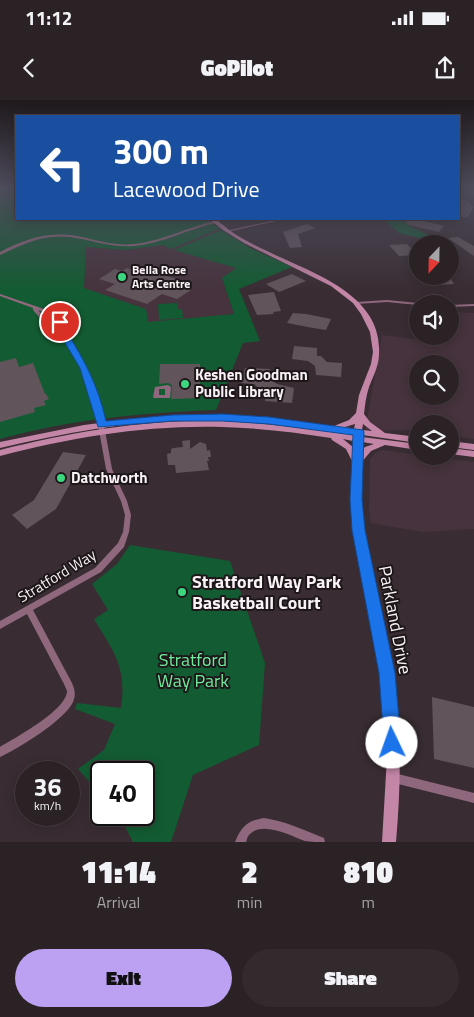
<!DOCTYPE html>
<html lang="en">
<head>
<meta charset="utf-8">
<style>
  body { margin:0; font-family:"Titillium Web",sans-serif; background:#332a2e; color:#f1f3f6; height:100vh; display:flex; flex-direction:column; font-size:19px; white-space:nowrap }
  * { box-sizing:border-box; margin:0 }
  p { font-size:16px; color:#a6a4a7 }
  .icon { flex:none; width:28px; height:28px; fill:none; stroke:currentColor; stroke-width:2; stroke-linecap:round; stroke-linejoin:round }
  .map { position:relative; height:742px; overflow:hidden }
  .details { display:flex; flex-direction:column; background:#2b2226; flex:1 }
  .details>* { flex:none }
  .hud { position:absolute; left:15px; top:15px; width:445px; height:105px; border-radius:0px; box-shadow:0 2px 12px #0003,0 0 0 1px #473f43; background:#1a4fa0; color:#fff; overflow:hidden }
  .needle { width:32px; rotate:202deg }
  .buttons { position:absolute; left:409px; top:135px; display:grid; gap:10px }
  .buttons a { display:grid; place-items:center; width:50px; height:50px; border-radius:50%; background:#2b2226; box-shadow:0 2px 12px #0003,0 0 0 1px #473f43; font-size:25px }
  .speed { position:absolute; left:15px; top:661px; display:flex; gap:10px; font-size:25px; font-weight:700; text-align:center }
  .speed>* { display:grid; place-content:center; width:65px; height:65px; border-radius:50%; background:#2b2226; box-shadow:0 2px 12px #0003,0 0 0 1px #473f43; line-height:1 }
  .speed small { font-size:12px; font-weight:400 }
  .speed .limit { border:2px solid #111; border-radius:8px; background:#fff; color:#111 }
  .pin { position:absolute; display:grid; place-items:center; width:42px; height:42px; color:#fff; margin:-21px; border:2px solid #fff; border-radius:50%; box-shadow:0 1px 5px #0007 }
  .me { position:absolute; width:55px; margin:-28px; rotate:357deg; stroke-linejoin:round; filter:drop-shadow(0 0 4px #0008) }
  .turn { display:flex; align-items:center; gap:18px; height:105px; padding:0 15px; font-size:22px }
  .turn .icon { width:65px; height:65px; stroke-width:2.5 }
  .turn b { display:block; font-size:35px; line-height:42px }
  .eta { display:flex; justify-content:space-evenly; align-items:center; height:85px; text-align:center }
  .eta b { font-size:30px; font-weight:800; line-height:35px }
  .cta { display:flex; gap:10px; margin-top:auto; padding:10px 15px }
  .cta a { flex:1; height:58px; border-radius:30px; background:#bca0f2; color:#111; font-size:20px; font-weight:800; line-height:58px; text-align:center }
  .cta a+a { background:#332a2e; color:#f1f3f6 }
  .status { display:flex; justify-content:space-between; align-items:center; height:35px; padding:0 25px; background:#2b2226; direction:ltr }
  .status svg { height:14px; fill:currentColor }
  header { display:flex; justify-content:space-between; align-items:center; height:65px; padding:0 15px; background:#2b2226; font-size:22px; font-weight:800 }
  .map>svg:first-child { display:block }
  .built { fill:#46333d; fill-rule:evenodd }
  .green { fill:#135b32 }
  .building { fill:#62545b }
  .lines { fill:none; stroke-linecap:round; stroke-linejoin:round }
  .street { fill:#8f687d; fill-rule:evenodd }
  .secondary { fill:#c486a7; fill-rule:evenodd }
  .route { fill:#1a73e8; stroke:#114b97 }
  .poi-dot { fill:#3cd77e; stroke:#1d171a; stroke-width:2 }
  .labels { text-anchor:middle; stroke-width:4; stroke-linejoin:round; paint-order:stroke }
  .far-poi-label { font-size:12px; font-weight:bold; fill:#faf2f6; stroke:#1d171a; text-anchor:start }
  .poi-label { font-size:15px; font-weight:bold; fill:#faf2f6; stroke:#1d171a; text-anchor:start }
  .street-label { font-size:15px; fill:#faf2f6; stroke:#1d171a }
  .near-poi-label { font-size:18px; font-weight:bold; fill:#faf2f6; stroke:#1d171a; text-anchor:start }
  .near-street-label { font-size:18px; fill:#faf2f6; stroke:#1d171a }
  .near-park-label { font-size:18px; fill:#6eeb9b; stroke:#1d171a }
</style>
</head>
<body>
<div class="status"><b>11:12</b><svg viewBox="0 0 49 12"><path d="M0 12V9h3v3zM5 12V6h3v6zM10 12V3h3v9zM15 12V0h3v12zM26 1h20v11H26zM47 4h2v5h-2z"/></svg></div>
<header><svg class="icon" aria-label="back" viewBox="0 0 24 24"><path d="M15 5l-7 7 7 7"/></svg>GoPilot<svg class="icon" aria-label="share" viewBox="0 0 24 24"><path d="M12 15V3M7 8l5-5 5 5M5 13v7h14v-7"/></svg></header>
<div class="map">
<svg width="474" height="742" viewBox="0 0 474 742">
  <rect width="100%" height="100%" fill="#392d33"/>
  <path class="built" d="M219 129 221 130 174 150 237 168 222 178 234 214 148 223 84 188 86 147 125 150 163 145 171 149Z
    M450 212 474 213V339L450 336V324H418L417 331 407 330 365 331 382 235 449 243ZM418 264H450V296H418Z
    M382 350 474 362V429L423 432 371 423 369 409 370 359 375 353Z"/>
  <path class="green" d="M0 87H16V119H208L219 129 171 149 163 145 125 150 86 147 84 188 146 209 148 222 234 214 222 178 236 168 174 150 221 130 250 148 292 167 239 189 260 241 243 243 216 310C143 313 71 319 0 339Z
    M383 119H400L411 127 438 139 443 144H428L419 138 399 133Z
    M177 203 178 209H182L183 218 159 220 158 204Z
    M130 445 230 461 265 563 259 645 193 675 171 742H133L119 715H144V672H101V695L78 669 104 650 115 624 75 609 77 603 121 608C127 567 114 552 94 519L108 510 92 484 117 464Z"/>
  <path class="building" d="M459 95 474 107 467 118 459 116Z
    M402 119H416L444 126 439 132 409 125Z
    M307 124 315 128 298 134 302 147 290 148 283 132Z
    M458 137 474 146V156L448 138Z
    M407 144 418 155 399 156 389 145Z
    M127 168 142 173 147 170 180 180 177 182 183 183 179 186 191 190 177 199 162 194 147 204 105 190 115 184 99 179 115 169 122 171Z
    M292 174 306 181 279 192 266 184Z
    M427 176H449L454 184 435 185Z
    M274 192 281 211 273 212 274 214 257 215 248 195Z
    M293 213 306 214 331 219 326 230 313 228 287 223Z
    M294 246 317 248V256H321L327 262 342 263 341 277 316 275 315 266 308 261 292 259Z
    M16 258 19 267 33 263 45 294H46L49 299 44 301 46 305 34 308 35 312 0 322V262Z
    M160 264H200V298L171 299 172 285 168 283 159 284Z
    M245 268 270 269V279L277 284 294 288 292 303 265 301 266 294 254 284 241 283Z
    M190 340V349L200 342 206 344 207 351 210 350 211 357H208L209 361H207L209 370 176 373 175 365H168L167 354 171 353V349L173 348 183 347 182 341Z
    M63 352 86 355 56 409 27 429 12 415 34 400Z
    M432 597 474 607V668L434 659Z"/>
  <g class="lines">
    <path class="street" d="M280 119H285L227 132 225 131Z
      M215 121H216V123C189 129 163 143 135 146 112 148 91 140 70 137 42 134 24 144 0 155V152C24 139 49 131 77 136 96 140 115 146 134 144 162 141 188 127 215 121Z
      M0 194 50 211 57 215 65 226 64 231 83 261 100 303 112 369 127 401 131 415 129 432 124 447 101 472 33 510 72 583C75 590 76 595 73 602 65 620 18 649 0 657V647C15 638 67 610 67 591 66 589 65 586 64 584L27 514 0 529V521L95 468 118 443 123 432 125 415 121 401 106 369 94 303 79 261 60 232 46 225 33 210V208L0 196ZM38 210 53 217 61 226 60 228 50 223Z
      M387 200 418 203 420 204H418V205L387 202 356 204 354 203 356 202Z
      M474 204V206L450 207V205Z
      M168 285 171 287 170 298H154L153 297 155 287ZM159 289H165V295H159Z
      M394 673 474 693V703L394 683 391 681 389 678 391 675Z
      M264 718C285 721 304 730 324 738L325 742C319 742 311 742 305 741 291 736 262 720 249 735 247 737 247 740 246 742H235C242 726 247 721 264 718Z"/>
    <path class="secondary" d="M209 119C210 119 211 118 213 119 219 120 226 128 232 132 242 139 254 145 265 150 309 172 383 193 379 254 379 266 373 276 369 287 366 296 365 305 364 314L370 322 385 333 418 337V343L362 335V337L418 344V350L385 345 371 351 361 363C361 388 360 414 364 439 371 484 385 527 393 572 402 628 401 685 396 742H382L387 657 384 593 377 550 354 437 352 415V361L346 349 332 340 331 338C295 332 258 328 222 327 147 325 72 337 0 356V350C72 332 147 319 222 321 266 323 310 329 354 335V334C301 326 248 319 195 320 129 321 64 333 0 348V342L84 325 140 318 197 315H225L274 319 334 326 349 320 356 313 359 295 371 264 373 252 370 232 361 214 353 203 331 186 244 143 223 130ZM355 324 354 329 345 327ZM363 324 372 331 362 330ZM343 339 353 341V347ZM362 342 374 344 365 347 361 351Z
      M450 341 474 344V350L450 347Z
      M450 348 474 351V357L450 354Z"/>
  </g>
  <linearGradient id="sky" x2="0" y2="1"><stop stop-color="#1f191c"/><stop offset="0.46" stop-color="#4e4c5b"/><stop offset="1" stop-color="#4e4c5b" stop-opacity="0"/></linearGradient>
  <rect width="474" height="191" fill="url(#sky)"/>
  <path class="route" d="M57 220 64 222 67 226 66 231C85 261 98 286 106 321L172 315 223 314 269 317 363 330 364 332 362 399 365 430 395 573 401 643 399 649 392 652 386 649 384 643 379 573 352 430 350 399 353 335 269 324 223 321H172L98 327 80 268 58 231Z"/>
  <g class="poi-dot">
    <circle cx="122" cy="177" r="5"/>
    <circle cx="185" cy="284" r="5"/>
    <circle cx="61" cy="378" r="5"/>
    <circle cx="182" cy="492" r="5"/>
  </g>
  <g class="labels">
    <g class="far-poi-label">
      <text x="132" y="174">Bella Rose<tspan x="132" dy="14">Arts Centre</tspan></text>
    </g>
    <g class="poi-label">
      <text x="195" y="280">Keshen Goodman<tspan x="195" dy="17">Public Library</tspan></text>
      <text x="71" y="383">Datchworth</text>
    </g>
    <g class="street-label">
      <text transform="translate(57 476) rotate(-31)" y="5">Stratford Way</text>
    </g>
    <g class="near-poi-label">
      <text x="192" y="488">Stratford Way Park<tspan x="192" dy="21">Basketball Court</tspan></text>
    </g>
    <g class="near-street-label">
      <text transform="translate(395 520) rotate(79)" y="6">Parkland Drive</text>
    </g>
    <g class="near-park-label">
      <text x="193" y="566">Stratford<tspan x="193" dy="21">Way Park</tspan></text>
    </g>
  </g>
</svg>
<div class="buttons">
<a><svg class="needle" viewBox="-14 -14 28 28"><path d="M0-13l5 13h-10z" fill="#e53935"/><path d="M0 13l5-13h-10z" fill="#a6a4a7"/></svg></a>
<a><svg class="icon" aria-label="sound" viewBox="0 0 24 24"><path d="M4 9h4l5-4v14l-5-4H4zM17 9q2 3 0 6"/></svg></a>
<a><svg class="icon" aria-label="search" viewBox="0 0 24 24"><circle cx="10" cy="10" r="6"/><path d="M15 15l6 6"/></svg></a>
<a><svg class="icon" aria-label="layers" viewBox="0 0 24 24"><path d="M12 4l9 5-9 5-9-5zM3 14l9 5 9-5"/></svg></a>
</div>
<div class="speed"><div>36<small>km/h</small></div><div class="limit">40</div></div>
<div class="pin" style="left:60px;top:222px;background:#d93025"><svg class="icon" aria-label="arrive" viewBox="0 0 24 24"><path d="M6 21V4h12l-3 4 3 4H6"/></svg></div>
<svg class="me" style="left:392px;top:643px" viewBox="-20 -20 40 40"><circle r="19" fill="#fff"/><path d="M0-13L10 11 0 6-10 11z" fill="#1a73e8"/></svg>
<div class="hud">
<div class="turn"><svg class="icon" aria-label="left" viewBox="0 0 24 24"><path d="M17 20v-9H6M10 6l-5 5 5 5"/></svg><div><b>300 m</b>Lacewood Drive</div></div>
</div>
</div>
<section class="details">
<div class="eta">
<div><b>11:14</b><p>Arrival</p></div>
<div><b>2</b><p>min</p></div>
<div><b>810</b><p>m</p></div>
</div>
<div class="cta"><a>Exit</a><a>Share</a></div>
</section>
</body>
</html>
